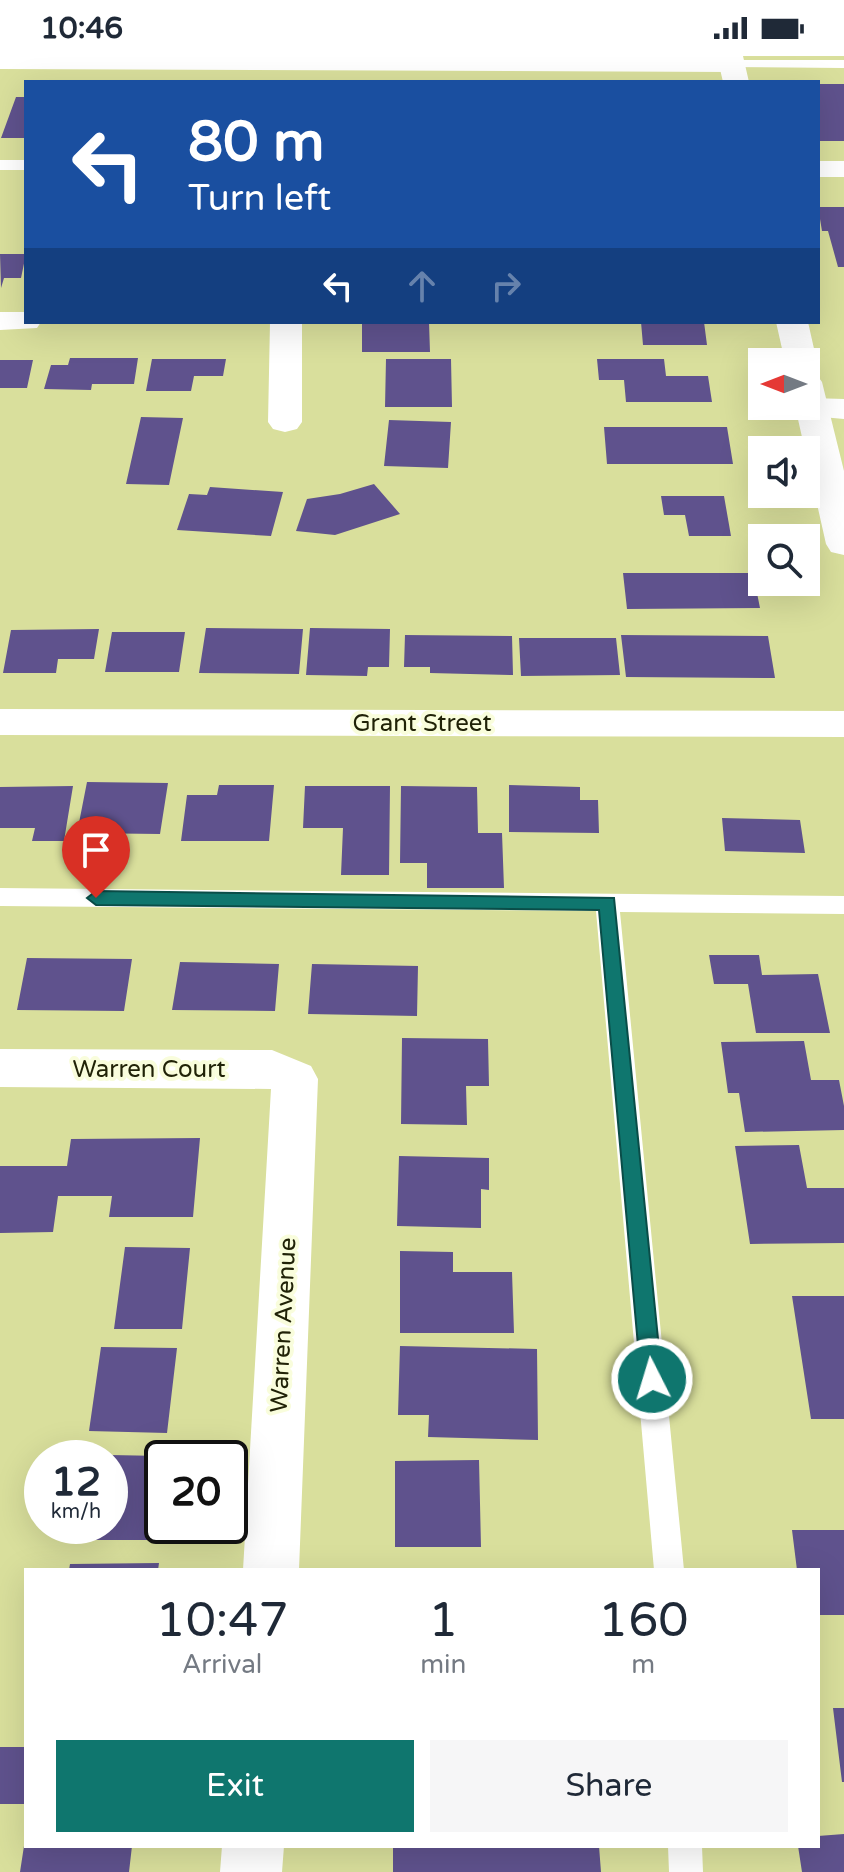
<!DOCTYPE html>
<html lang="en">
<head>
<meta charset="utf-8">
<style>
  body { margin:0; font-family:"Varela Round",sans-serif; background:#f6f6f7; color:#1f2937; height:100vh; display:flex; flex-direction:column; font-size:30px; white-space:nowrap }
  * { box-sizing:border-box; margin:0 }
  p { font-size:26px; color:#747a83 }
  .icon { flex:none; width:44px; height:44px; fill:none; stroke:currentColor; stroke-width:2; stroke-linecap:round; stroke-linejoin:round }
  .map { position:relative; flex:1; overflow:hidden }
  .details { position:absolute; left:24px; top:1512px; width:796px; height:280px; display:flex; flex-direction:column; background:#fff; border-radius:0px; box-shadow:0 8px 32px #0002 }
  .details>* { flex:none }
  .top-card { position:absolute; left:24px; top:24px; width:796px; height:244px; border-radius:0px; box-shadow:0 8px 32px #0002; background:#1a4fa0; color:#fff; overflow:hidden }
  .needle { width:52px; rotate:270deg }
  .tools { position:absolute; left:748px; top:292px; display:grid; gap:16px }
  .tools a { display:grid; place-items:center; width:72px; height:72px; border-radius:0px; background:#fff; box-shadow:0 8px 32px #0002; font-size:40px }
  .speed { position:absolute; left:24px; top:1384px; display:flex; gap:16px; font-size:40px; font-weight:700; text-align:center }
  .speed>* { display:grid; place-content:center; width:104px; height:104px; border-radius:50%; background:#fff; box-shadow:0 8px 32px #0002; line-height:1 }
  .speed small { font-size:20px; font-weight:400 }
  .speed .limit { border:4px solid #111; border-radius:12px; background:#fff; color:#111 }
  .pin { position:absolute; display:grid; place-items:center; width:68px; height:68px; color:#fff; margin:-82px -34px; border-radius:50% 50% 50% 0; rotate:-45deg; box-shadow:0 0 8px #0007 }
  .pin .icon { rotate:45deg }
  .me { position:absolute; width:88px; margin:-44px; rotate:355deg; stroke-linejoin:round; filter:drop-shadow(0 0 6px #0008) }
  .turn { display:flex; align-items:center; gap:28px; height:168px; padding:0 32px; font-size:36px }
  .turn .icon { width:104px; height:104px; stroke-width:2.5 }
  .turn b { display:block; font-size:56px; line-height:68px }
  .lanes { display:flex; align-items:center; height:76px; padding:0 32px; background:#0003; justify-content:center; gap:40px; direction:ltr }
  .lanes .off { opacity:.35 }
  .eta { display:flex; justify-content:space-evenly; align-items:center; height:136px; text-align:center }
  .eta b { font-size:48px; font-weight:600; line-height:56px }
  .action { display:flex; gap:16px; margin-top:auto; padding:16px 32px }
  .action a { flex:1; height:92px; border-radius:0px; background:#0f766e; color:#fff; font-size:32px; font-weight:600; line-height:92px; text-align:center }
  .action a+a { background:#f6f6f7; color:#1f2937 }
  .status { display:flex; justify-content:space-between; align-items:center; height:56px; padding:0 40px; background:#fff; direction:ltr }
  .status svg { height:22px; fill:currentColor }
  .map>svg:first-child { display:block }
  .building { fill:#5f528d }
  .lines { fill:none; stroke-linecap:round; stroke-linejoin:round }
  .service { fill:#fff; fill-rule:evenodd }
  .minor { fill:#fff; fill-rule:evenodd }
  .secondary { fill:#fff; fill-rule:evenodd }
  .route { fill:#0f766e; stroke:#0a4d48; stroke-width:2 }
  .labels { text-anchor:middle; stroke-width:8; stroke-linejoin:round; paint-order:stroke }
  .street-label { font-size:24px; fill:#202207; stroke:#f9fddc }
</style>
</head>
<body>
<div class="status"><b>10:46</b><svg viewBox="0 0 49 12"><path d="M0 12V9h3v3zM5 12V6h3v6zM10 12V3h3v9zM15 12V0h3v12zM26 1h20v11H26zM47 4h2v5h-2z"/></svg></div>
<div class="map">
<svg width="844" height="1816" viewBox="0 0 844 1816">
  <rect width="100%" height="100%" fill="#d9df9c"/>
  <path class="building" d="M818 28H844V85H818Z
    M16 41H26V82H1Z
    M818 151H844V211H838L828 175H822Z
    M0 198H26L21 222H4L1 232Z
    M362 266H429L430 296H362Z
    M641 266H704L707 289H643Z
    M70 302H138L134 328H92L91 334 44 333 51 309H68Z
    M152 303H226L223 320H194L191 335H146Z
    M386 303H451L452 351H385Z
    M597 303H664L666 320H708L712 346H626L624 324H599Z
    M0 304H33L27 332H0Z
    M141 361 183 362 169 429 126 428Z
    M389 364 451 366 448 412 384 410Z
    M604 371H727L733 408H607Z
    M374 428 400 458 335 479 296 475 307 443 340 438Z
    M210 431 283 436 271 480 177 474 189 438 207 439Z
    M661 440H724L731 480H689L685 459H664Z
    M623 517H753L760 552 627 553Z
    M206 572 303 573 299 618 199 617Z
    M310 572 390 573 389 611H368L367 620 306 619Z
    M99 573 94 603H58L56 617H3L11 574Z
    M112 576H185L179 616H105Z
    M405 579 512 580 513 619 430 617V611H404Z
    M621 579 768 580 775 622 626 621Z
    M519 582H616L620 619 521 620Z
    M87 726 168 727 160 778 77 777Z
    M219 729H274L269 785H181L187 739H217Z
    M509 729 580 731V744H598L599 777 509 776Z
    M73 730 64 785H32L35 772H0V731Z
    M305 730H390L389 819H341L343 772H303Z
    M401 730 477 731 478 777H502L504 832H427V807H400Z
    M722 762 800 764 805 797 725 795Z
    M709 899H759L762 919 818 918 830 977H756L748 928H714Z
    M27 902 132 903 124 955 17 954Z
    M180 906 279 908 275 955 172 954Z
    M312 908 418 910 417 960 308 958Z
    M402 982 488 983 489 1030H466L467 1069 401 1068Z
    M804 985 811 1024H839L844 1050V1074L745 1076 739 1037H728L721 986Z
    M200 1082 193 1161H109L112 1140H58L53 1176 0 1177V1110H67L71 1083Z
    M799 1089 807 1132H844V1187L750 1188 735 1090Z
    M399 1100 489 1102V1134L481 1133V1172L397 1170Z
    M125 1191 190 1192 182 1273H114Z
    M400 1195 453 1196V1216H512L514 1277H400Z
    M792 1240H844V1363H811Z
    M400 1290 537 1293 538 1384 428 1381 429 1359H398Z
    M101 1291 177 1292 167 1377 89 1375Z
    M110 1399 162 1400 158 1484H86L88 1470H110Z
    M479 1404 481 1491H395V1405Z
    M792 1474H844V1559H818V1514H797Z
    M159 1507 158 1514H69L70 1508Z
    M833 1652H844V1726H842Z
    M0 1691H26V1748H0Z
    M844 1778V1816H802L798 1790H818V1780Z
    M24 1790H132L129 1816H20Z
    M393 1790H599L601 1816H393Z"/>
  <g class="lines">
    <path class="service" d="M732 4H844V12L727 11V5Z
      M0 104H26V114H0Z
      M0 832 844 840V858L620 856 684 1514H654L596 855 0 850Z
      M668 1790H702L703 1816H669Z"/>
    <path class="minor" d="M0 0H732L741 3 745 8 741 13 732 16 0 13Z
      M818 105H844V121H818Z
      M0 256H26V266H41L37 272 0 274Z
      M270 266H302V366L297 373 285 376 273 373 268 366Z
      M812 342 844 343V363L800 359 797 350H806V344Z
      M0 653 844 655V681L0 679Z
      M0 993 272 994 311 1010 318 1023 299 1514H243L271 1033 0 1031Z
      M222 1790H284L282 1816H220Z"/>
    <path class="secondary" d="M717 0H743L749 26H723Z
      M776 266H808L817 306 812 313 806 314V306H785Z
      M806 316 817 319 822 326 844 415V499L831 496 826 488 795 350H806Z"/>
  </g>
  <path class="route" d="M96 835 614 842 662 1323 659 1330 652 1333 644 1330 641 1323 599 854 96 849 87 842Z"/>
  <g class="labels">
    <g class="street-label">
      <text x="422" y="675">Grant Street</text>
      <text x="149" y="1021">Warren Court</text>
      <text transform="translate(283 1269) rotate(-87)" y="8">Warren Avenue</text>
    </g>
  </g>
</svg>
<div class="tools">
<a><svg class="needle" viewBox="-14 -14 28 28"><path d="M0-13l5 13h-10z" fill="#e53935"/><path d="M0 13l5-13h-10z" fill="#747a83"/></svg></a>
<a><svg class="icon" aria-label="sound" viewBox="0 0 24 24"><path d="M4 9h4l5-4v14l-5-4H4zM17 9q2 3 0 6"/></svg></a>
<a><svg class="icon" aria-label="search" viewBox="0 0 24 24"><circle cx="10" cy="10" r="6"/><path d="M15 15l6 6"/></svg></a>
</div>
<div class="speed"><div>12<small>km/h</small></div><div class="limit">20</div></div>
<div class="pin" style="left:96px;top:842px;background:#d93025"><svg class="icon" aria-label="arrive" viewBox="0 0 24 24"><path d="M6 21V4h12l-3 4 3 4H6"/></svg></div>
<svg class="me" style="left:652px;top:1323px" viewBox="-20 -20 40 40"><circle r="17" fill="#0f766e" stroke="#fff" stroke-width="3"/><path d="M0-11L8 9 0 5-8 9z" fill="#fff"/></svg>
<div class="top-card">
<div class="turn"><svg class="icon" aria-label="left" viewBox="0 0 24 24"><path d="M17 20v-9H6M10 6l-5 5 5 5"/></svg><div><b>80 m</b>Turn left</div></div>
<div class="lanes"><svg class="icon" aria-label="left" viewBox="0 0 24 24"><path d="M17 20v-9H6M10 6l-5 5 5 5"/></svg><svg class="icon off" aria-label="ahead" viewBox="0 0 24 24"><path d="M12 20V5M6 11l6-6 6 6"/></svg><svg class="icon off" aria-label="right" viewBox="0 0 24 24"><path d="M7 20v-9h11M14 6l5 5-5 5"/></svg></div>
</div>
<section class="details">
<div class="eta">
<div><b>10:47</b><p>Arrival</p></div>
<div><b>1</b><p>min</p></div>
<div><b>160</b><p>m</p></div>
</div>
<div class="action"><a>Exit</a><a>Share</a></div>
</section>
</div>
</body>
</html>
